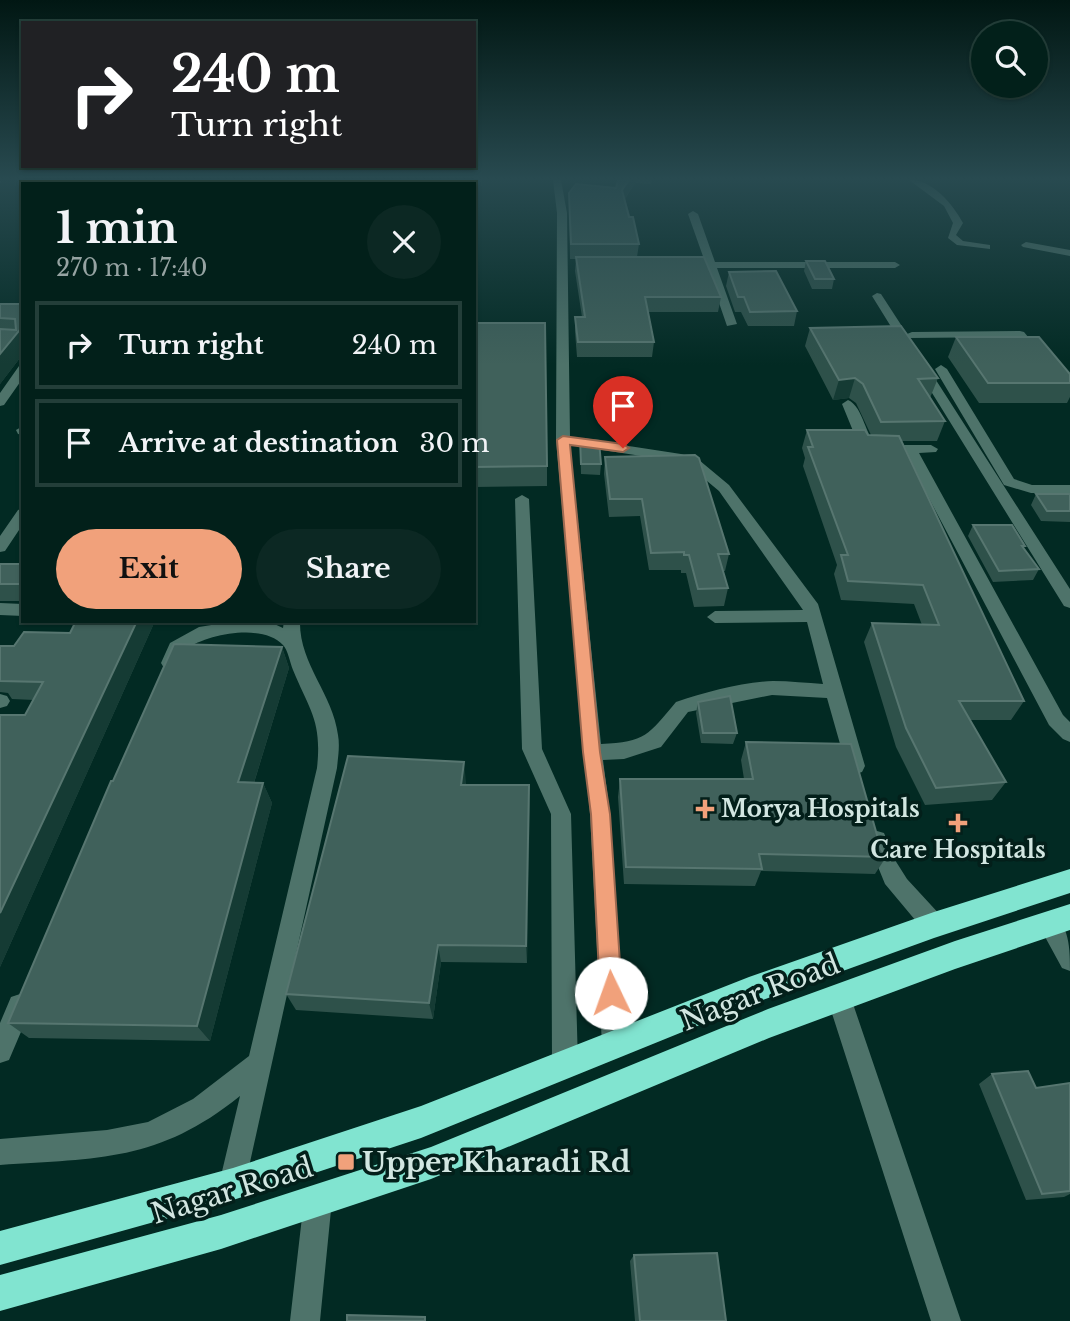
<!DOCTYPE html>
<html lang="en">
<head>
<meta charset="utf-8">
<style>
  body { margin:0; font-family:"Libre Baskerville",serif; background:#0c2823; color:#f1f3f6; height:100vh; display:flex; flex-direction:column; font-size:26px; white-space:nowrap }
  * { box-sizing:border-box; margin:0 }
  p { font-size:23px; color:#96a3a2 }
  .icon { flex:none; width:38px; height:38px; fill:none; stroke:currentColor; stroke-width:2; stroke-linecap:round; stroke-linejoin:round }
  .map { position:relative; flex:1; overflow:hidden }
  .drawer { position:absolute; left:21px; top:182px; width:455px; height:441px; display:flex; flex-direction:column; background:#02201a; border-radius:0px; box-shadow:0 2px 5px #0004,0 0 0 2px #233e39 }
  .drawer>* { flex:none }
  .top-card { position:absolute; left:21px; top:21px; width:455px; height:147px; border-radius:0px; box-shadow:0 2px 5px #0004,0 0 0 2px #233e39; background:#202124; color:#fff; overflow:hidden }
  .buttons { position:absolute; left:971px; top:21px; display:grid; gap:14px }
  .buttons a { display:grid; place-items:center; width:77px; height:77px; border-radius:50%; background:#02201a; box-shadow:0 2px 5px #0004,0 0 0 2px #233e39; font-size:35px }
  .pin { position:absolute; display:grid; place-items:center; width:60px; height:60px; color:#fff; margin:-72px -30px; border-radius:50% 50% 50% 0; rotate:-45deg; box-shadow:0 0 7px #0007 }
  .pin .icon { rotate:45deg }
  .me { position:absolute; width:77px; margin:-38px; rotate:357deg; stroke-linejoin:round; filter:drop-shadow(0 0 5px #0008) }
  .turn { display:flex; align-items:center; gap:24px; height:147px; padding:0 35px; font-size:32px }
  .turn .icon { width:91px; height:91px; stroke-width:2.5 }
  .turn b { display:block; font-size:49px; line-height:60px }
  .round { display:grid; place-items:center; flex:none; width:74px; height:74px; border-radius:37px; background:#0c2823 }
  .head { display:flex; align-items:center; justify-content:space-between; height:119px; padding:0 35px }
  h1 { font-size:42px; font-weight:800; line-height:52px }
  .action { display:flex; gap:14px; margin-top:auto; padding:14px 35px }
  .action a { flex:1; height:80px; border-radius:42px; background:#f1a17b; color:#111; font-size:28px; font-weight:800; line-height:80px; text-align:center }
  .action a+a { background:#0c2823; color:#f1f3f6 }
  ul { padding:0; list-style:none }
  li { display:flex; align-items:center; gap:21px; height:88px; margin:0 14px 10px; padding:0 21px; border:4px solid #233e39; border-radius:0px }
  li div { flex:1 }
  li b { display:block; font-size:26px }
  li em { font-style:normal }
  .map>svg:first-child { display:block }
  .lines { fill:none; stroke-linecap:round; stroke-linejoin:round }
  .path { stroke:#6a8882; stroke-width:2; stroke-dasharray:1 2.5; stroke-linecap:butt }
  .minor { fill:#4e736a; fill-rule:evenodd }
  .highway { fill:#81e4d0; fill-rule:evenodd }
  .wall { fill:#2e514a }
  .shaded-wall { fill:#153b34 }
  .building { fill:#40615b; stroke:#577670; stroke-width:2 }
  .route { fill:#f1a17b; stroke:#9d6950; stroke-width:2 }
  .poi-dot { fill:#f1a17b; stroke:#031f1a; stroke-width:2.5 }
  .labels { text-anchor:middle; stroke-width:7; stroke-linejoin:round; paint-order:stroke }
  .poi-label { font-size:23px; font-weight:bold; fill:#d2e6e1; stroke:#031f1a; text-anchor:start }
  .near-street-label { font-size:28px; fill:#d2e6e1; stroke:#031f1a }
  .near-poi-label { font-size:28px; font-weight:bold; fill:#d2e6e1; stroke:#031f1a; text-anchor:start }
</style>
</head>
<body>
<div class="map">
<svg width="1070" height="1321" viewBox="0 0 1070 1321">
  <rect width="100%" height="100%" fill="#022a23"/>
  <g class="lines">
    <path class="path" d="M0 182 2 180"/>
    <path class="minor" d="M553 180H561L567 213 570 437 681 454 699 460 729 485 818 604 865 766 862 772 855 774 848 772 827 698 772 695 688 712 661 747 624 759 603 760 610 814 626 1045 623 1054 614 1057 605 1054 602 1045 590 814 556 440 557 213ZM570 445 674 461 689 466 719 491 803 610 715 611 707 617 715 623 807 622 823 684C807 683 790 681 773 681 741 682 706 692 676 702 648 735 646 742 601 744Z
      M909 180C932 179 953 204 963 223L956 235 963 241 990 245V249L957 245 948 238 953 223 944 206Z
      M693 211 698 214 715 262H895L900 265 895 268H717L737 324 727 326 707 268H685L680 265 685 262H705L688 214Z
      M1026 242 1070 250V256L1023 247 1021 245Z
      M877 293 881 294 907 334 912 332 1020 331 1024 332 1042 354 1032 356 1017 337 909 338 1070 589V608L1064 606 872 296Z
      M23 365V378L4 405 0 406V393L19 366Z
      M941 365 947 369 1014 479 1032 485H1070V493H1031L1004 485 935 369Z
      M848 400C864 407 865 438 879 448L877 451 867 452 860 448 842 404Z
      M23 426V435L18 434 16 430Z
      M931 445 938 449 936 452 919 453 1063 715 1070 722V742L1063 739 1049 725 905 453 893 449 900 445Z
      M522 495 529 499 542 749 571 814 578 1064 574 1073 565 1077 556 1073 552 1064 551 814 522 749 515 499Z
      M23 508V524L5 551 0 552V536L18 510Z
      M0 603 23 604V616L0 615Z
      M236 621 270 622 283 628 284 621H300C299 664 333 694 338 735 340 746 338 757 337 768L243 1194 233 1198 223 1194 219 1184 240 1096C158 1162 99 1158 0 1165V1139L107 1130 148 1122 193 1099 249 1056 317 768C322 721 310 711 293 670 290 663 288 650 283 645 263 623 208 634 186 649 181 653 180 661 176 668H164L161 663 170 643 199 627Z
      M0 694 7 696 10 701 7 706 0 708Z
      M877 831 884 833 895 860 907 879 942 917 945 925 942 933 934 936 926 933 885 884 867 840 870 833Z
      M1049 913C1070 922 1070 950 1070 971L1062 968 1038 924 1041 916Z
      M839 986 847 990 851 998 961 1321H931L827 998 831 990Z
      M20 994 29 997 32 1006 9 1060 0 1063V1023L11 997Z
      M318 1186 328 1190 332 1200 320 1321H290L304 1200 308 1190Z"/>
    <path class="highway" d="M1070 869V893L934 938 749 1005 421 1138 233 1200 0 1265V1231L233 1168 421 1106 749 977 934 912Z
      M1070 904V930L955 969 769 1038 431 1179 221 1249 0 1311V1275L221 1215 431 1147 768 1009 955 941Z"/>
  </g>
  <path class="wall" d="M618 180H652L651 184 635 183 625 199 639 244 637 257 721 297 718 312H648L654 342 652 357H577L575 332V317H582L575 271 576 259H570L569 193 616 188Z
    M806 261 834 279 832 289H812L804 271Z
    M729 272 797 311 794 326H748L741 312H735L726 286Z
    M0 304H23V354L0 384Z
    M474 323 547 466V486L474 487Z
    M810 328 938 378 930 398 945 421 937 441H902L1024 701 1011 720H970L1006 782 992 800 925 805 896 747 864 642 872 623 922 625 914 604 841 600 834 574 837 565 803 466 805 458 802 448 807 430 871 435 856 403 849 398 833 400 805 346Z
    M956 337 1070 374V397L1067 403H979L948 357Z
    M580 439 601 464 600 475 581 474Z
    M605 457 729 554 725 571H723L728 588 724 606 694 607 686 573H681V570H649L640 516 609 517 604 474Z
    M1036 494H1070V522L1041 521 1031 505Z
    M973 525 1025 546 1024 548 1039 569 1033 580 993 582 968 536Z
    M0 564H23V601H0Z
    M76 621H155L0 967V715H25L34 700 12 699 8 693 0 692V646H14L70 633Z
    M282 647 289 668 254 783H263L272 803 210 1041 29 1038 8 1023 113 781Z
    M698 702 737 733 733 744 701 743 696 713Z
    M746 742 881 849 886 857 875 874 761 871 755 886 624 884 618 797 620 779H744L741 760Z
    M466 782V785H529L527 963 441 962 433 1019 296 1010 286 994Z
    M992 1074 1036 1088 1070 1083V1194L1064 1197 1026 1200 979 1084Z
    M634 1255 726 1321H635L630 1261Z"/>
  <path class="shaded-wall" d="M629 180H636L635 183 621 204 622 190Z
    M23 326V354L0 384V354Z
    M855 378 849 398 833 400 839 380Z
    M137 621H155L0 967V913Z
    M282 647 289 668 248 802 238 782Z
    M464 762 466 782 463 804 461 785Z
    M263 783 272 803 210 1041 197 1026Z
    M529 785 530 805 527 963 526 946Z
    M438 945 441 962 433 1019 429 1003Z"/>
  <path class="building" d="M618 180H629L622 190 629 217H633L639 244H571L569 193 576 184 616 188Z
    M576 257H704L721 297H645L654 342H578L575 317H585Z
    M806 261H825L834 279H815Z
    M776 271 797 311 750 312 744 297H738L729 272Z
    M0 304H23V326L0 354V329L16 330 15 319 0 318Z
    M474 323H545L547 466 474 467Z
    M901 326 938 378 918 379 945 421 881 422 863 384 855 378 839 380 810 328Z
    M956 337H1039L1070 374V383H988Z
    M807 430H865L868 435 899 436 1024 701H959L1006 782 936 788 906 728 872 623 939 625 923 585 848 581 841 555H848L808 447H813Z
    M580 439 599 441 601 464H581Z
    M695 455 699 458 729 554H718L728 588 698 589 689 555H684V552L651 553 642 499H610L605 457Z
    M1036 494H1070V511H1047Z
    M973 525H1012L1025 546H1022L1039 569 999 571Z
    M0 564H23V584H0Z
    M76 621H137L0 913V715H25L43 682 0 681V646H14L24 632 70 633Z
    M174 644 282 647 238 782 263 783 197 1026 8 1023 111 781H113Z
    M730 696 737 733H703L698 702Z
    M746 742 851 744 881 849 886 857 759 854 762 869 626 867 620 779H753Z
    M348 756 464 762 461 785H529L526 946 438 945 429 1003 286 994Z
    M1028 1071 1036 1088 1070 1083V1191L1042 1194 992 1074Z
    M717 1253 726 1321H640L634 1255Z
    M347 1315 425 1317V1321H347Z"/>
  <linearGradient id="sky" x2="0" y2="1"><stop stop-color="#011713"/><stop offset="0.49" stop-color="#284a50"/><stop offset="1" stop-color="#284a50" stop-opacity="0"/></linearGradient>
  <rect width="1070" height="365" fill="url(#sky)"/>
  <path class="route" d="M563 436 623 444 629 448 623 452 570 445 600 752 610 814 622 993 618 1001 611 1004 603 1001 600 993 591 814 583 752 557 440Z"/>
  <g class="poi-dot">
    <path d="M701.5 798.5h7v7h7v7h-7v7h-7v-7h-7v-7h7z"/>
    <path d="M954.5 812.5h7v7h7v7h-7v7h-7v-7h-7v-7h7z"/>
    <rect x="337" y="1153" width="18" height="18" rx="3.5"/>
  </g>
  <g class="labels">
    <g class="poi-label">
      <text x="721" y="817">Morya Hospitals</text>
      <text x="958" y="858" text-anchor="middle">Care Hospitals</text>
    </g>
    <g class="near-street-label">
      <text transform="translate(760 992) rotate(-21)" y="10">Nagar Road</text>
      <text transform="translate(232 1190) rotate(-17)" y="10">Nagar Road</text>
    </g>
    <g class="near-poi-label">
      <text x="362" y="1172">Upper Kharadi Rd</text>
    </g>
  </g>
</svg>
<div class="buttons">
<a><svg class="icon" aria-label="search" viewBox="0 0 24 24"><circle cx="10" cy="10" r="6"/><path d="M15 15l6 6"/></svg></a>
</div>
<div class="pin" style="left:623px;top:448px;background:#d93025"><svg class="icon" aria-label="arrive" viewBox="0 0 24 24"><path d="M6 21V4h12l-3 4 3 4H6"/></svg></div>
<svg class="me" style="left:611px;top:993px" viewBox="-20 -20 40 40"><circle r="19" fill="#fff"/><path d="M0-13L10 11 0 6-10 11z" fill="#f1a17b"/></svg>
<div class="top-card">
<div class="turn"><svg class="icon" aria-label="right" viewBox="0 0 24 24"><path d="M7 20v-9h11M14 6l5 5-5 5"/></svg><div><b>240 m</b>Turn right</div></div>
</div>
<section class="drawer">
<div class="head"><div><h1>1 min</h1><p>270 m · 17:40</p></div><a class="round"><svg class="icon" aria-label="close" viewBox="0 0 24 24"><path d="M6 6l12 12M18 6L6 18"/></svg></a></div>
<ul>
<li><svg class="icon" aria-label="right" viewBox="0 0 24 24"><path d="M7 20v-9h11M14 6l5 5-5 5"/></svg><div><b>Turn right</b></div><em>240 m</em></li>
<li><svg class="icon" aria-label="arrive" viewBox="0 0 24 24"><path d="M6 21V4h12l-3 4 3 4H6"/></svg><div><b>Arrive at destination</b></div><em>30 m</em></li>
</ul>
<div class="action"><a>Exit</a><a>Share</a></div>
</section>
</div>
</body>
</html>
